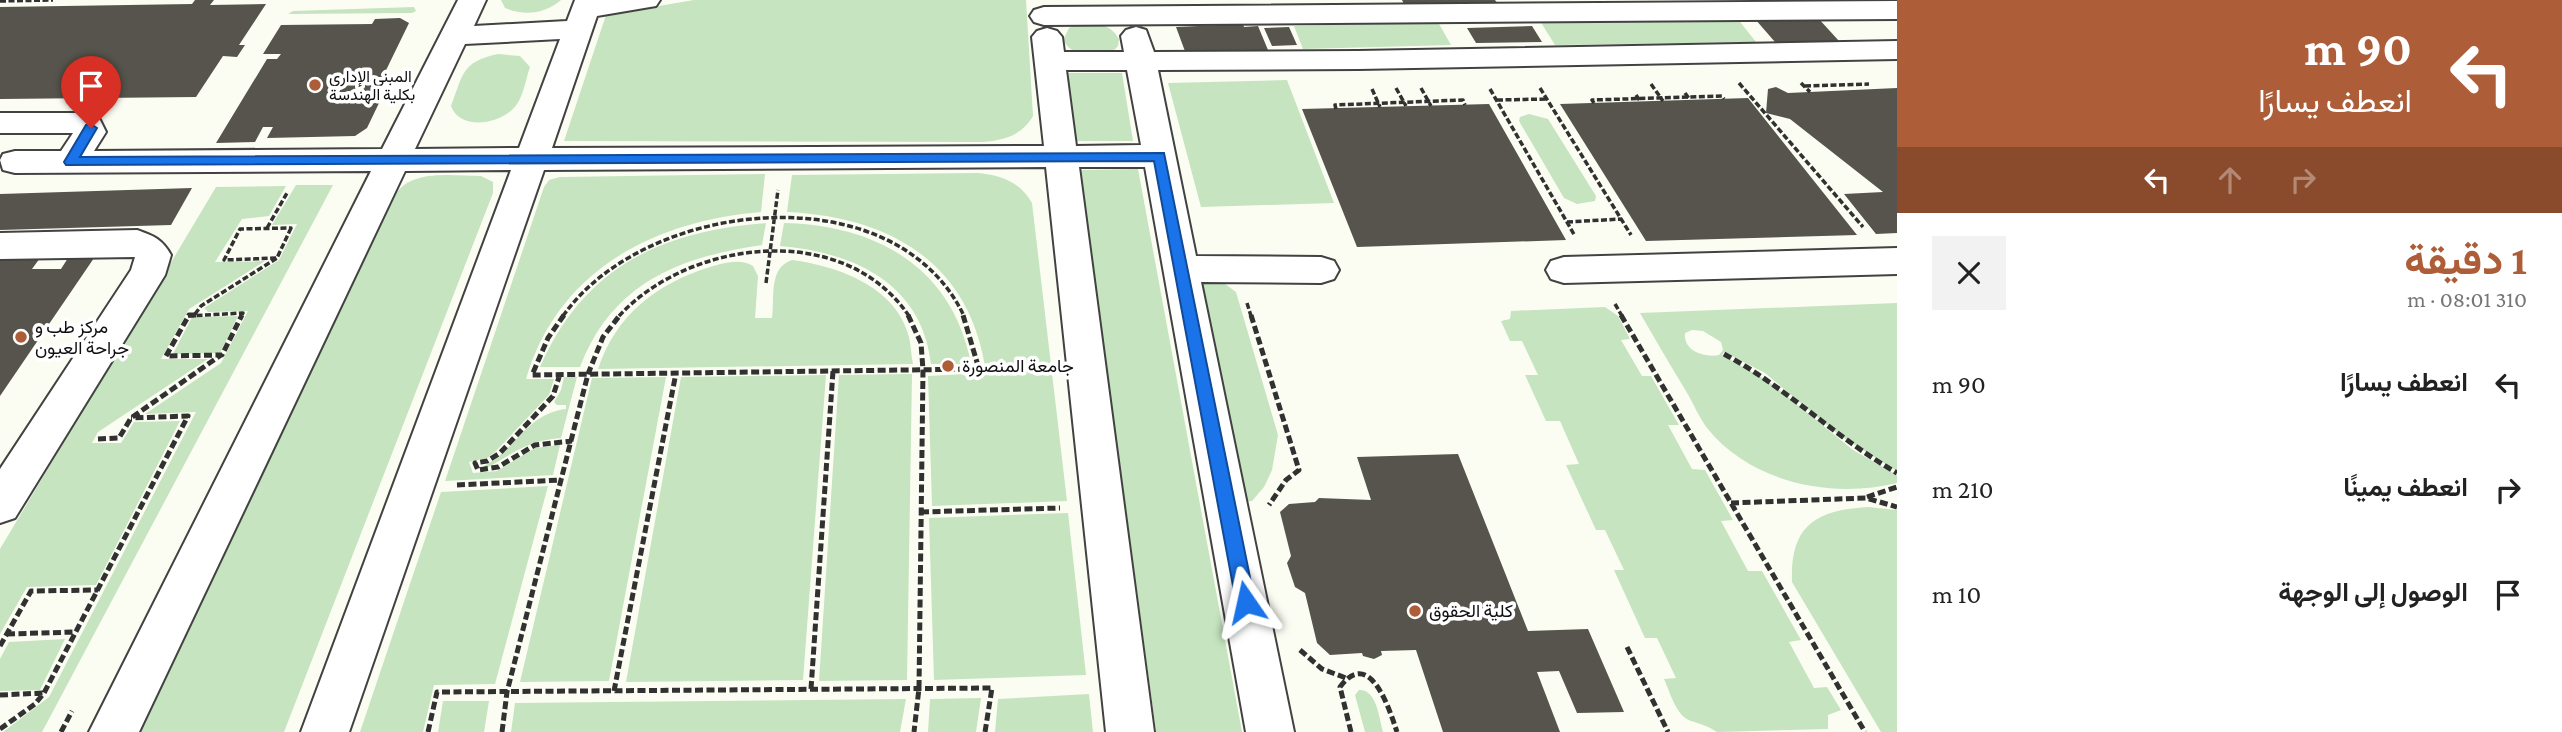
<!DOCTYPE html>
<html lang="ar">
<head>
<meta charset="utf-8">
<style>
  body { margin:0; font-family:"Crimson Pro",Vazirmatn,serif; background:#f2f2f2; color:#222; direction:rtl; height:100vh; display:flex; flex-direction:column; font-size:26px; white-space:nowrap }
  * { box-sizing:border-box; margin:0 }
  p { font-size:23px; color:#767676 }
  .icon { flex:none; width:38px; height:38px; fill:none; stroke:currentColor; stroke-width:2; stroke-linecap:round; stroke-linejoin:round }
  .map { position:relative; flex:1; overflow:hidden; direction:ltr }
  .details { display:flex; flex-direction:column; background:#fff; width:665px }
  .details>* { flex:none }
  .top-card { background:#ad5d38; color:#fff; overflow:hidden }
  .pin { position:absolute; display:grid; place-items:center; width:60px; height:60px; color:#fff; margin:-72px -30px; border-radius:50% 50% 50% 0; rotate:-45deg; box-shadow:0 0 7px #0007 }
  .pin .icon { rotate:45deg }
  .me { position:absolute; width:77px; margin:-38px; rotate:349deg; stroke-linejoin:round; filter:drop-shadow(0 0 5px #0008) }
  .turn { display:flex; align-items:center; gap:24px; height:147px; padding:0 35px; font-size:32px }
  .turn .icon { width:91px; height:91px; stroke-width:2.5 }
  .turn b { display:block; font-size:49px; line-height:60px }
  .lanes { display:flex; align-items:center; height:66px; padding:0 35px; background:#0003; justify-content:center; gap:35px; direction:ltr }
  .lanes .off { opacity:.35 }
  .round { display:grid; place-items:center; flex:none; width:74px; height:74px; border-radius:0px; background:#f2f2f2 }
  .headline { display:flex; align-items:center; justify-content:space-between; height:119px; padding:0 35px }
  h1 { font-size:42px; font-weight:700; line-height:52px; color:#ad5d38 }
  ul { padding:0; list-style:none }
  li { display:flex; align-items:center; gap:21px; height:105px; padding:0 35px }
  li div { flex:1 }
  li b { display:block; font-size:26px }
  li em { font-style:normal }
  main { display:flex; flex:1; min-height:0 }
  .map>svg:first-child { display:block }
  .green { fill:#c5e4bf; fill-rule:evenodd }
  .building { fill:#56544c }
  .lines { fill:none; stroke-linecap:round; stroke-linejoin:round }
  .minor-casing { stroke:#424242; stroke-width:4 }
  .path-far1 { stroke:#313131; stroke-width:3.5; stroke-dasharray:6 2.5; stroke-linecap:butt }
  .path { stroke:#313131; stroke-width:5; stroke-dasharray:8 3.5; stroke-linecap:butt }
  .minor { fill:#fff; fill-rule:evenodd }
  .path-bridge { stroke:#313131; stroke-width:3.5; stroke-dasharray:6 2.5; stroke-linecap:butt }
  .route { fill:#1a73e8; stroke:#114b97; stroke-width:2 }
  .poi-dot { fill:#ad5d38; stroke:#fff; stroke-width:2.5 }
  .labels { text-anchor:middle; stroke-width:7; stroke-linejoin:round; paint-order:stroke }
  .far-poi-label { font-size:16px; fill:#0f0f0f; stroke:#fff; text-anchor:start }
  .poi-label { font-size:18px; fill:#0f0f0f; stroke:#fff; text-anchor:start }
</style>
</head>
<body>
<main>
<section class="details">
<div class="top-card">
<div class="turn"><svg class="icon" aria-label="left" viewBox="0 0 24 24"><path d="M17 20v-9H6M10 6l-5 5 5 5"/></svg><div><b>90 m</b>انعطف يسارًا</div></div>
<div class="lanes"><svg class="icon" aria-label="left" viewBox="0 0 24 24"><path d="M17 20v-9H6M10 6l-5 5 5 5"/></svg><svg class="icon off" aria-label="ahead" viewBox="0 0 24 24"><path d="M12 20V5M6 11l6-6 6 6"/></svg><svg class="icon off" aria-label="right" viewBox="0 0 24 24"><path d="M7 20v-9h11M14 6l5 5-5 5"/></svg></div>
</div>
<div class="headline"><div><h1>1 دقيقة</h1><p>310 m · 08:01</p></div><a class="round"><svg class="icon" aria-label="close" viewBox="0 0 24 24"><path d="M6 6l12 12M18 6L6 18"/></svg></a></div>
<ul>
<li><svg class="icon" aria-label="left" viewBox="0 0 24 24"><path d="M17 20v-9H6M10 6l-5 5 5 5"/></svg><div><b>انعطف يسارًا</b></div><em>90 m</em></li>
<li><svg class="icon" aria-label="right" viewBox="0 0 24 24"><path d="M7 20v-9h11M14 6l5 5-5 5"/></svg><div><b>انعطف يمينًا</b></div><em>210 m</em></li>
<li><svg class="icon" aria-label="arrive" viewBox="0 0 24 24"><path d="M6 21V4h12l-3 4 3 4H6"/></svg><div><b>الوصول إلى الوجهة</b></div><em>10 m</em></li>
</ul>
</section>
<div class="map">
<svg width="1897" height="732" viewBox="0 0 1897 732">
  <rect width="100%" height="100%" fill="#fbfdf2"/>
  <path class="green" d="M501 0H561C545 14 524 16 505 8Z
    M694 0H1026L1033 116C1022 135 1005 140 983 142L564 141 606 15Z
    M414 7 416 11 412 13 288 14 293 11Z
    M1737 18 1756 42 1555 45 1540 21Z
    M1438 22 1451 45 1303 49 1294 26Z
    M1077 24C1094 24 1110 22 1119 39L1118 46C1105 62 1073 59 1063 40L1069 28Z
    M498 54 520 56 530 67C526 78 524 94 517 104 504 124 460 132 451 106 463 75 461 62 498 54Z
    M1067 73H1122L1133 141H1074Z
    M1287 80 1334 203 1201 207 1168 83Z
    M1529 114 1548 119 1596 196 1595 201 1577 204 1564 198 1519 121 1520 117Z
    M1138 169 1242 732H1156L1080 170Z
    M977 173C1001 175 1020 182 1032 203L1067 501 932 506 928 376 986 373C971 264 892 217 787 212L792 175Z
    M765 174 761 212C654 221 558 270 526 379H554L549 395 495 452 487 458 469 462 473 473 497 471 535 448 560 445 553 475 445 481 544 187 549 180 560 177Z
    M481 176 493 182V193L284 732H138L397 192C415 169 454 176 481 176Z
    M296 185H333L42 732H3L49 697 196 412 145 414 221 363 248 311 208 312 204 308 279 260 297 224 272 225Z
    M286 186 269 216 242 219 215 262 265 261 189 309 161 359H208L98 432 92 443H121L134 422 180 421 96 585 27 587 0 634V549L216 187Z
    M766 223 762 245C679 257 612 283 580 367H540C584 267 661 231 766 223Z
    M784 223C877 225 953 268 971 364H931C922 283 853 252 780 246Z
    M792 260C837 266 896 286 909 337 911 346 911 355 913 364L598 369C616 315 656 284 710 267 723 263 741 258 753 266L758 276 755 318H772C775 297 768 268 792 260Z
    M1221 281 1236 292 1278 435 1272 470 1264 487 1252 501 1240 502 1196 287 1203 282Z
    M1897 303V471L1839 435 1765 373 1724 352 1722 355 1768 381 1853 450 1897 475V483C1832 499 1751 483 1707 428 1699 417 1693 403 1686 391 1670 365 1655 339 1640 313ZM1692 330 1703 331 1721 342 1723 350 1719 355C1704 358 1683 351 1685 333Z
    M1605 307 1618 316 1630 339 1621 340 1642 376H1651L1679 425H1668L1692 469 1705 470 1733 520 1721 521 1748 571H1762L1801 640 1789 642 1814 688 1827 687 1841 710 1828 715V729L1717 732C1708 726 1701 724 1691 721 1676 716 1670 692 1664 679L1676 678 1657 638H1645L1614 570H1624L1605 530H1596L1566 465 1579 464 1560 421H1546L1525 375H1538L1522 341H1510L1501 321 1510 319 1511 311Z
    M238 316 220 353 173 354 192 317Z
    M912 374 907 680 819 681 839 375Z
    M826 375 803 680 626 682 681 377Z
    M564 377H577L561 438C525 441 515 453 485 469L484 466C518 448 526 414 566 409V405H557L554 402 561 390Z
    M666 377 609 681 520 682 592 378Z
    M548 486 495 684 434 685 423 732H360L441 492Z
    M1868 507 1897 510V732H1881L1792 582C1790 526 1815 510 1868 507Z
    M1068 513 1086 675 934 680 929 518Z
    M65 639 40 690 0 691V659L9 642Z
    M1359 690C1377 689 1379 718 1383 732H1365L1355 695Z
    M1089 694 1093 732H995L998 699Z
    M981 698 976 732H928L930 699Z
    M906 699 900 732H511L515 703Z
    M443 701H489L484 732H438Z"/>
  <path class="building" d="M195 0H214L210 5 266 4 239 45H245L237 57 223 56 196 97 0 99V7L192 4Z
    M1402 0H1495L1498 4 1405 6Z
    M400 18 409 23 373 97H364L363 101H380L367 128 355 136 267 138 273 127H263L255 142 216 143 267 59H277L281 54H263L281 25 372 24 375 19Z
    M1818 18 1839 41 1775 42 1755 19Z
    M1243 24 1244 27 1258 26 1268 50 1186 54 1176 27Z
    M1532 26 1542 42 1476 43 1467 28Z
    M1289 27 1297 45 1272 46 1264 28Z
    M1776 87 1788 93 1897 88V233L1876 234 1844 194 1883 192 1790 119 1766 113 1768 89Z
    M1748 98 1857 235 1646 241 1560 104Z
    M1489 104 1566 240 1357 247 1302 109Z
    M192 188 171 225 0 230V194Z
    M40 258 32 269H61L68 258H94L0 396V259Z
    M1458 454 1528 631 1588 629 1624 712 1577 713 1559 671 1537 672 1560 732H1443L1416 650 1381 651 1382 655 1374 659 1363 656 1362 653 1330 655 1317 643 1305 593 1295 587 1287 563 1291 556 1280 512 1289 504 1315 502 1319 498 1371 500 1357 457Z"/>
  <g class="lines">
    <defs>
      <path id="minor" d="M458 0H486L474 26 567 21 575 0H660L656 6 597 16 552 148 1044 146 1032 37 1037 31 1047 28 1057 31 1062 37 1064 52H1124L1121 36 1126 30 1136 27 1146 30 1154 52 1358 51 1897 41V59L1358 69 1158 70 1196 256 1321 257 1334 261 1339 270 1334 279 1321 283 1201 282 1294 732H1246L1145 167H1079L1154 732H1106L1046 167 544 170 349 732H301L511 170 405 171 139 732H89L371 171 15 173 3 170 0 160 3 154 15 151H61L73 133H0V113H78L99 118 106 132 94 151 382 149ZM560 39 519 148 415 149 465 44ZM1066 70H1127L1141 145 1076 146Z
        M1897 1V19L1044 25 1034 22 1030 16 1034 10 1044 7Z
        M137 230C154 236 162 239 171 255L165 275 15 518 0 523V469L131 270 135 257 0 259V233Z
        M1897 248V274L1564 283 1551 279 1546 270 1551 261 1564 257Z"/>
    </defs>
    <use href="#minor" class="minor-casing"/>
    <path class="path-far1" d="M0 1 53 0
      M1739 83 1863 227
      M1801 83 1810 92
      M1651 84 1663 101
      M1805 86 1869 84
      M1396 88 1406 106
      M1421 88 1431 106
      M1540 88 1631 235
      M1372 89 1380 107
      M1490 89 1575 236
      M1685 93 1690 100
      M1636 95 1640 101
      M1497 100 1546 99
      M1567 222 1622 219
      M267 228 287 193
      M291 228 277 258 224 260 240 229Z
      M766 283 778 190
      M1247 303 1251 316
      M1615 304 1622 316
      M195 314 201 306 277 258
      M188 316 243 313 241 316
      M563 316C645 199 895 171 964 316
      M619 316C690 239 844 220 909 316"/>
    <path class="path" d="M196 315H189L166 356 222 355 242 315
      M564 315 548 338 532 375 979 369 963 315
      M908 315 921 343 923 370 919 688 914 732
      M1251 315 1299 470 1286 480 1269 505
      M1621 315 1865 732
      M1724 354C1786 387 1836 438 1897 473
      M560 374 553 396 500 453 487 461 475 463 478 470 498 467 535 445 572 441
      M98 439 119 438 131 418 221 355
      M457 485 561 480
      M1867 497 1897 487
      M1731 503 1866 498 1897 507
      M921 512 1060 508
      M7 634 76 632
      M0 646 31 591 98 590
      M1627 647 1668 732
      M1300 650 1322 669 1346 678
      M811 689 833 371
      M614 691 676 373
      M0 695 44 693
      M0 729 35 704 44 693 188 416 131 418
      M61 732 72 711
      M428 732 437 692 992 688 985 732
      M502 732 507 692 588 374 603 337 620 315
      M1351 732 1340 687C1370 646 1390 711 1397 732"/>
    <use href="#minor" class="minor"/>
    <path class="path-bridge" d="M1594 103 1592 100 1722 96 1724 99
      M1336 109 1335 105 1463 100 1465 105"/>
  </g>
  <path class="route" d="M91 124 97 128 80 157 1164 153 1255 602 1252 608 1246 610 1239 608 1236 602 1154 161 66 165 64 162 86 125Z"/>
  <g class="poi-dot">
    <circle cx="315" cy="85" r="7"/>
    <circle cx="21" cy="337" r="7"/>
    <circle cx="948" cy="366" r="7"/>
    <circle cx="1415" cy="611" r="7"/>
  </g>
  <g class="labels">
    <g class="far-poi-label">
      <text x="329" y="82">المبنى الإداري<tspan x="329" dy="18">بكلية الهندسة</tspan></text>
    </g>
    <g class="poi-label">
      <text x="35" y="333">مركز طب و<tspan x="35" dy="21">جراحة العيون</tspan></text>
      <text x="962" y="372">جامعة المنصورة</text>
      <text x="1429" y="617">كلية الحقوق</text>
    </g>
  </g>
</svg>
<div class="pin" style="left:91px;top:128px;background:#d93025"><svg class="icon" aria-label="arrive" viewBox="0 0 24 24"><path d="M6 21V4h12l-3 4 3 4H6"/></svg></div>
<svg class="me" style="left:1246px;top:602px" viewBox="-20 -20 40 40"><path d="M0-17L14 15 0 8-14 15z" fill="#1a73e8" stroke="#fff" stroke-width="4"/></svg>
</div>
</main>
</body>
</html>
